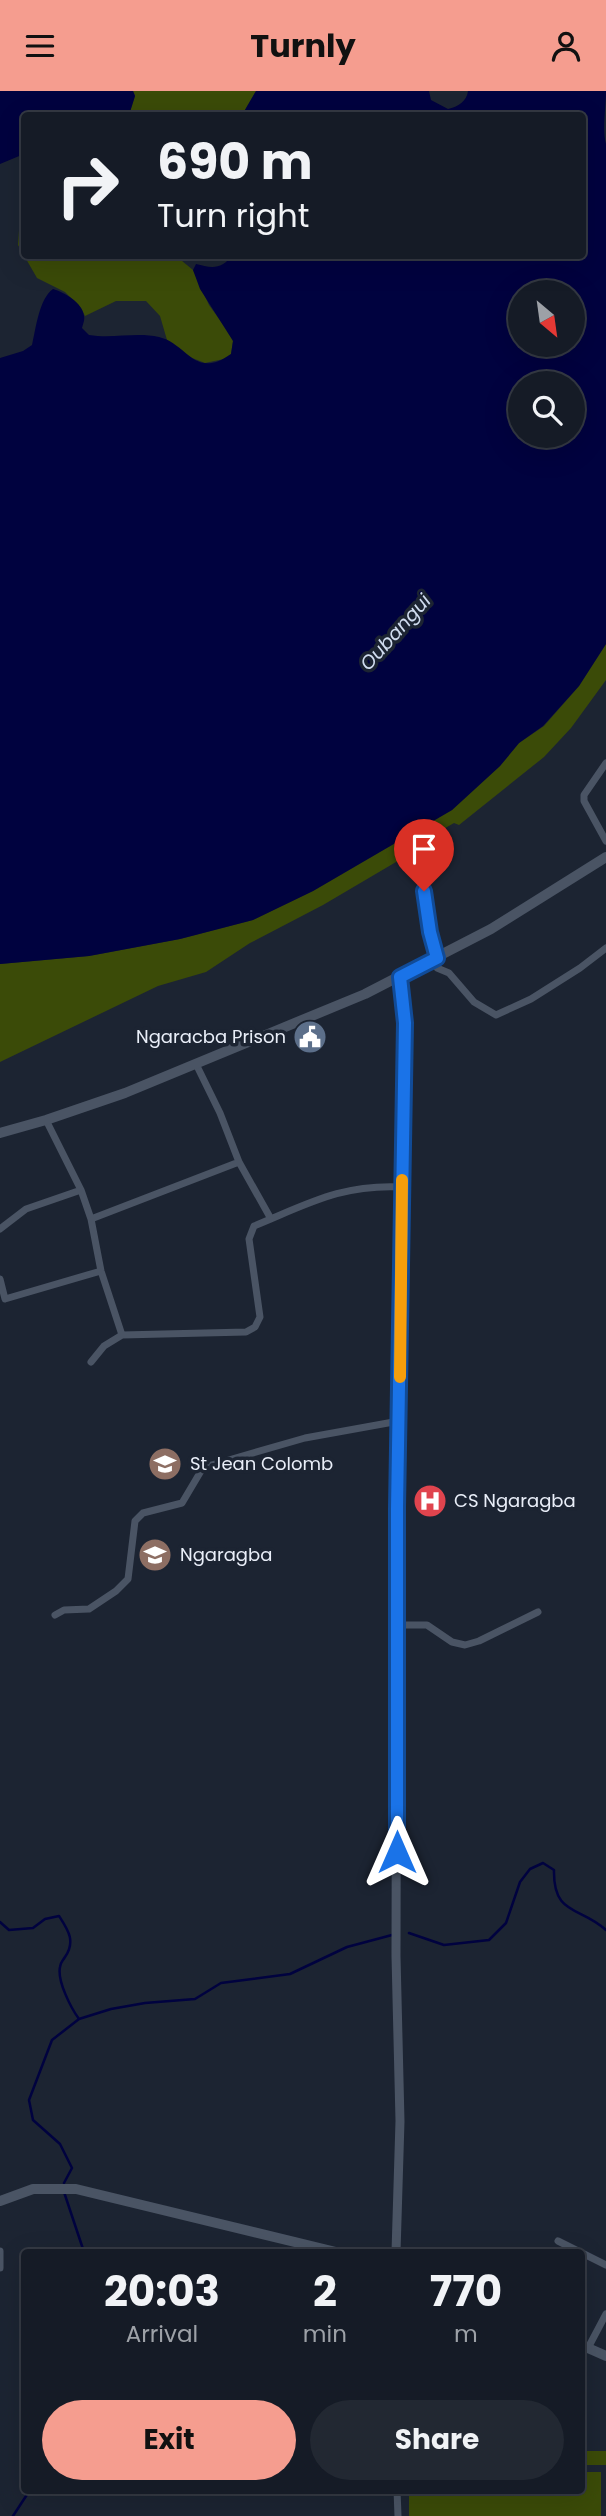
<!DOCTYPE html>
<html lang="en">
<head>
<meta charset="utf-8">
<style>
  body { margin:0; font-family:Poppins,sans-serif; background:#222832; color:#f1f3f6; height:100vh; display:flex; flex-direction:column; font-size:26px; white-space:nowrap }
  * { box-sizing:border-box; margin:0 }
  p { font-size:23px; color:#9da1a7 }
  .icon { flex:none; width:38px; height:38px; fill:none; stroke:currentColor; stroke-width:2; stroke-linecap:round; stroke-linejoin:round }
  .map { position:relative; flex:1; overflow:hidden }
  .panel { position:absolute; left:21px; top:2158px; width:564px; height:245px; display:flex; flex-direction:column; background:#151b26; border-radius:7px; box-shadow:0 7px 28px #0002,0 0 0 2px #343943 }
  .panel>* { flex:none }
  .banner { position:absolute; left:21px; top:21px; width:565px; height:147px; border-radius:7px; box-shadow:0 7px 28px #0002,0 0 0 2px #343943; background:#151b26; color:#f1f3f6; overflow:hidden }
  .needle { width:46px; rotate:151deg }
  .fabs { position:absolute; left:508px; top:189px; display:grid; gap:14px }
  .fabs a { display:grid; place-items:center; width:77px; height:77px; border-radius:50%; background:#151b26; box-shadow:0 7px 28px #0002,0 0 0 2px #343943; font-size:35px }
  .pin { position:absolute; display:grid; place-items:center; width:60px; height:60px; color:#fff; margin:-72px -30px; border-radius:50% 50% 50% 0; rotate:-45deg; box-shadow:0 0 7px #0007 }
  .pin .icon { rotate:45deg }
  .me { position:absolute; width:77px; margin:-38px; rotate:0deg; stroke-linejoin:round; filter:drop-shadow(0 0 5px #0008) }
  .turn { display:flex; align-items:center; gap:24px; height:147px; padding:0 21px; font-size:32px }
  .turn .icon { width:91px; height:91px; stroke-width:2.5 }
  .turn b { display:block; font-size:49px; line-height:60px }
  .eta { display:flex; justify-content:space-evenly; align-items:center; height:119px; text-align:center }
  .eta b { font-size:42px; font-weight:700; line-height:49px }
  .primary-button { display:flex; gap:14px; margin-top:auto; padding:14px 21px }
  .primary-button a { flex:1; height:80px; border-radius:42px; background:#f59d8f; color:#111; font-size:28px; font-weight:700; line-height:80px; text-align:center }
  .primary-button a+a { background:#222832; color:#f1f3f6 }
  header { display:flex; justify-content:space-between; align-items:center; height:91px; padding:0 21px; background:#f59d8f; color:#111; font-size:32px; font-weight:700 }
  .map>svg:first-child { display:block }
  .green { fill:#3b4b08 }
  .water { fill:#00023f; fill-rule:evenodd }
  .lines { fill:none; stroke-linecap:round; stroke-linejoin:round }
  .stream { stroke:#00023f; stroke-width:2.5 }
  .minor { stroke:#4a5464; stroke-width:7 }
  .tertiary { stroke:#4a5464; stroke-width:9 }
  .secondary { stroke:#4a5464; stroke-width:10 }
  .route-casing { stroke:#114b97; stroke-width:18 }
  .route { stroke:#1a73e8; stroke-width:12 }
  .slow { stroke:#f59e0b; stroke-width:12 }
  .labels { text-anchor:middle; stroke-width:7; stroke-linejoin:round; paint-order:stroke }
  .poi-label { font-size:18px; fill:#e9eef8; stroke:#1c2432; text-anchor:start }
  .water-label { font-size:19px; font-style:italic; fill:#d0dcef; stroke:#1c2432 }
</style>
</head>
<body>
<header><svg class="icon" aria-label="menu" viewBox="0 0 24 24"><path d="M4 6h16M4 12h16M4 18h16"/></svg>Turnly<svg class="icon" aria-label="person" viewBox="0 0 24 24"><circle cx="12" cy="8" r="4"/><path d="M4 21q1-7 8-7t8 7"/></svg></header>
<div class="map">
<svg width="606" height="2425" viewBox="0 0 606 2425">
  <rect width="100%" height="100%" fill="#1c2432"/>
  <path class="green" d="M133 0H256L242 24H129L135 5Z
    M24 115V164L176 165 193 179 209 214 230 243 233 250 231 263 224 268 205 272 187 265 167 249 160 225 146 210H116L85 225 81 217 65 201 37 187 18 154 20 124Z
    M606 553V589L571 637 544 666 459 734 454 732 421 751 413 761 323 814 250 852 206 881 158 895 0 971V873L89 865 180 848 253 829 313 800 452 719 500 675 519 652 544 635 579 595Z
    M581 2360H606V2374H581Z
    M581 2381H601V2425H409V2399H581Z"/>
  <path class="water" d="M0 0H133L135 5 129 24H24V63L0 73Z
    M256 0H429L431 9 448 18C458 16 467 10 468 0H606C606 16 602 39 606 53V553L579 595 543 635 519 652 500 675 452 719 313 800 253 829 180 848 89 865 0 873V267L23 260 32 254C36 237 39 208 53 198 64 201 83 212 84 225 85 229 83 233 82 237L89 244C112 248 136 241 159 246 188 253 194 289 231 263L233 250 200 198 193 179 196 173C211 177 222 179 232 164H583V24H399L393 19 378 24H242ZM520 201H572V254H520ZM572 292V345H520V292Z"/>
  <g class="lines">
    <path class="stream" d="M0 1831 9 1839 33 1837 45 1828 59 1825C68 1839 76 1850 65 1866 62 1871 61 1870 60 1876 57 1890 71 1917 79 1928L111 1918 145 1912 195 1908 221 1892 290 1883 347 1856 392 1844
      M409 1842 444 1854 489 1849 506 1832 520 1791 530 1778 543 1772 554 1779C553 1825 580 1815 606 1839
      M64 2092 72 2077 60 2053 33 2029 29 2009 52 1949 79 1928
      M64 2101 84 2161
      M13 2425 30 2399"/>
    <path class="minor" d="M606 672 584 704V710L606 750
      M423 767 426 820 437 867
      M432 869 437 877 449 882 474 911 496 924 531 908 580 877 606 857
      M196 973 220 1022 239 1071 271 1128
      M46 1029 81 1099 91 1128 101 1180 122 1244
      M91 1128 239 1071
      M0 1138 26 1118 81 1099
      M0 1188 5 1208 101 1180
      M91 1271 104 1255 122 1244 246 1241 255 1236 260 1226 249 1148 254 1135C308 1113 341 1093 402 1096
      M55 1524 64 1519 89 1518 116 1500 128 1488 135 1430 143 1422 182 1412 201 1380 208 1375 305 1347 399 1330
      M396 1534H427L452 1551 465 1554 479 1550 538 1521
      M558 2150 606 2174
      M0 2160V2177
      M588 2257 606 2223
      M397 2399 398 2425"/>
    <path class="tertiary" d="M396 2161 400 2030 396 1865 397 1417 405 932 400 886"/>
    <path class="secondary" d="M0 1042 46 1029 125 1002 365 903 491 838 606 766
      M0 2110 33 2098H76L336 2161
      M581 2254 606 2265"/>
  </g>
  <g class="lines">
    <defs>
      <path id="route" d="M397 1761V1417L405 932 400 886 437 867 430 841 424 800"/>
    </defs>
    <use href="#route" class="route-casing"/>
    <use href="#route" class="route"/>
    <path class="slow" d="M400 1286 402 1089"/>
  </g>
  <defs>
    <symbol id="civic-disc" viewBox="-11 -11 22 22"><circle r="9.5" fill="#5c6f8a" stroke="#1c2432"/><path d="M-.6-6.5H3V-4.5H.6V-3L4-1V1h2V6H-6V1h2V-1L-.6-3ZM-1.2 2.5V6h2.4V2.5Z" fill="#fff"/></symbol>
    <symbol id="school-disc" viewBox="-11 -11 22 22"><circle r="9.5" fill="#8d6e63" stroke="#1c2432"/><path d="M0-5L7-2L0 1L-7-2ZM-4 1L0 2.5L4 1V4Q0 6-4 4Z" fill="#fff"/></symbol>
    <symbol id="hospital-disc" viewBox="-11 -11 22 22"><circle r="9.5" fill="#e0444e" stroke="#1c2432"/><path d="M-5-5h3v3.5h4V-5h3V5h-3V1.5h-4V5h-3Z" fill="#fff"/></symbol>
  </defs>
  <g fill-rule="evenodd">
    <use href="#civic-disc" x="291" y="927" width="38" height="38"/>
    <use href="#school-disc" x="146" y="1354" width="38" height="38"/>
    <use href="#hospital-disc" x="411" y="1391" width="38" height="38"/>
    <use href="#school-disc" x="136" y="1445" width="38" height="38"/>
  </g>
  <g class="labels">
    <g class="poi-label">
      <text x="286" y="952" text-anchor="end">Ngaracba Prison</text>
      <text x="190" y="1379">St Jean Colomb</text>
      <text x="454" y="1416">CS Ngaragba</text>
      <text x="180" y="1470">Ngaragba</text>
    </g>
    <g class="water-label">
      <text transform="translate(395 541) rotate(-48)" y="7">Oubangui</text>
    </g>
  </g>
</svg>
<div class="fabs">
<a><svg class="needle" viewBox="-14 -14 28 28"><path d="M0-13l5 13h-10z" fill="#e53935"/><path d="M0 13l5-13h-10z" fill="#9da1a7"/></svg></a>
<a><svg class="icon" aria-label="search" viewBox="0 0 24 24"><circle cx="10" cy="10" r="6"/><path d="M15 15l6 6"/></svg></a>
</div>
<div class="pin" style="left:424px;top:800px;background:#d93025"><svg class="icon" aria-label="arrive" viewBox="0 0 24 24"><path d="M6 21V4h12l-3 4 3 4H6"/></svg></div>
<svg class="me" style="left:397px;top:1761px" viewBox="-20 -20 40 40"><path d="M0-17L14 15 0 8-14 15z" fill="#1a73e8" stroke="#fff" stroke-width="4"/></svg>
<div class="banner">
<div class="turn"><svg class="icon" aria-label="right" viewBox="0 0 24 24"><path d="M7 20v-9h11M14 6l5 5-5 5"/></svg><div><b>690 m</b>Turn right</div></div>
</div>
<section class="panel">
<div class="eta">
<div><b>20:03</b><p>Arrival</p></div>
<div><b>2</b><p>min</p></div>
<div><b>770</b><p>m</p></div>
</div>
<div class="primary-button"><a>Exit</a><a>Share</a></div>
</section>
</div>
</body>
</html>
